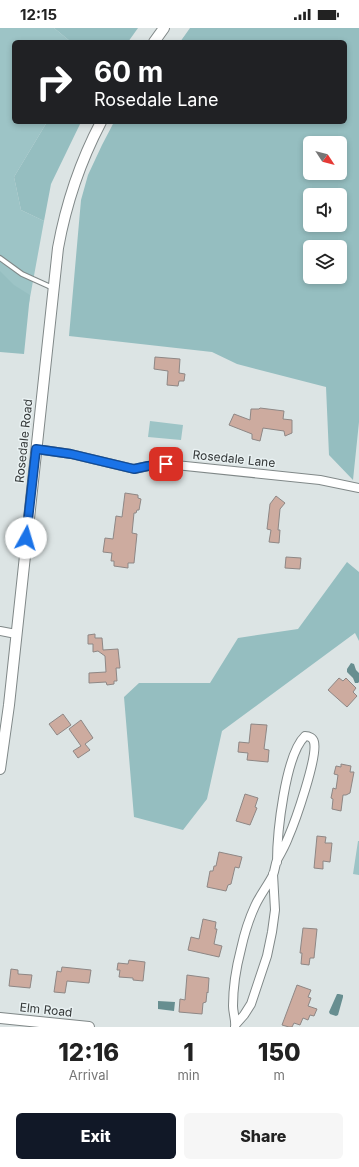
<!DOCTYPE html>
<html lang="en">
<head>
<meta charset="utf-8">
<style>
  body { margin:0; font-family:Inter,sans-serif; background:#f6f6f6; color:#222; height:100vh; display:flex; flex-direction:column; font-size:15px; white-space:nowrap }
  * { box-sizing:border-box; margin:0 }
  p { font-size:13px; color:#767676 }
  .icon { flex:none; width:22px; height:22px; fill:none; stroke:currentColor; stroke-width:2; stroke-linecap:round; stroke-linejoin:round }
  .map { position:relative; height:999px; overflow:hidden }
  .side { display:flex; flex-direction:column; background:#fff; flex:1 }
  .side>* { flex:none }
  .hud { position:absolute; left:12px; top:12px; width:335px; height:84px; border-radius:6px; box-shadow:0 2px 6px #0003; background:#202124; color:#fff; overflow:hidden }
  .needle { width:26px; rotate:126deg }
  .tools { position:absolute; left:303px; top:108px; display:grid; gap:8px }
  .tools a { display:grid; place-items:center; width:44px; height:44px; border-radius:6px; background:#fff; box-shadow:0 2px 6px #0003; font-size:20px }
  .pin { position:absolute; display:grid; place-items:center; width:34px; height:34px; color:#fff; margin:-17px; border-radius:8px; box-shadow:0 2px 6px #0006 }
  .me { position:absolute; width:44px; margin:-22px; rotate:6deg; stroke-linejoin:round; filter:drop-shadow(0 0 3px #0008) }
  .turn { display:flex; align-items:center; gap:14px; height:84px; padding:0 16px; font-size:18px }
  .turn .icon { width:52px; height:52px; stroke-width:2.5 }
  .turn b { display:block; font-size:28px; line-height:34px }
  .eta { display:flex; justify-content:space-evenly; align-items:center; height:68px; text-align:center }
  .eta b { font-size:24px; font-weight:800; line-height:28px }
  .cta { display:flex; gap:8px; margin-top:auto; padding:8px 16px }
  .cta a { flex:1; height:46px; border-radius:6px; background:#111827; color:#fff; font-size:16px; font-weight:800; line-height:46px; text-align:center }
  .cta a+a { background:#f6f6f6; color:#222 }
  .status { display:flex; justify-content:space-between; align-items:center; height:28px; padding:0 20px; background:#fff; direction:ltr }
  .status svg { height:11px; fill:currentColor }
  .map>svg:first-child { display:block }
  .green { fill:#9dc4c6 }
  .forest { fill:#95bec0; fill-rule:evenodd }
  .water { fill:#678e90 }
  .building { fill:#cdab9f; stroke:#8e8785 }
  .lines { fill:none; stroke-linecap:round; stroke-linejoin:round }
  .service-casing { stroke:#808888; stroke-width:6 }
  .minor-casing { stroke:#808888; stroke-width:10 }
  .tertiary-casing { stroke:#808888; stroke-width:12 }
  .service { stroke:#fff; stroke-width:4 }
  .minor { stroke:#fff; stroke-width:8 }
  .tertiary { stroke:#fff; stroke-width:10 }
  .route-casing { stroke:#114b97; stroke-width:10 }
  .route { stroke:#1a73e8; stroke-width:7 }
  .labels { text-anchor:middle; stroke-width:3; stroke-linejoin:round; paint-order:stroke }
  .street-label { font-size:12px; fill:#343838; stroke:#e9f1f2 }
</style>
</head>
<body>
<div class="status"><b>12:15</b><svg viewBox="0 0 49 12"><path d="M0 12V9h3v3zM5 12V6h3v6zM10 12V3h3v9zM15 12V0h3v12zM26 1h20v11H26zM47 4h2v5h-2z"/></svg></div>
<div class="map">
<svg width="359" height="999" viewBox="0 0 359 999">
  <rect width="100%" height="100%" fill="#dce4e4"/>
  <path class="green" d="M0 0H54L71 14H14V94H47L14 149 21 182 44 193 29 275 0 272Z
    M150 393 183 397 181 412 148 409Z
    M358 813H359V847L353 846Z"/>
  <path class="forest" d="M54 0H138L128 14H71Z
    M190 0H359V394L353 452 329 427 326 359 237 336 212 324 69 308 81 172 88 147 102 117 114 94H345V14H180ZM310 115H340V145H310ZM310 167H340V197H310ZM310 219H340V249H310Z
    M47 94H81L51 156 44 193 21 182 14 149Z
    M0 243 14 257 30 267 24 326 0 324Z
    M347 534 359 544V613L355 605 222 703 207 771 183 802 134 789 124 669 139 655H210L238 610 298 601Z"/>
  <path class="water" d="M351 635 354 636 356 642 359 645V654L358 655H355L353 650 347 644V641Z
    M337 966H339L343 967V969L338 987 336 988 330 986 329 984Z
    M158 973 175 974 174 983 158 981Z"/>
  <path class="building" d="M155 329 180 331 179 345 185 346 184 353H179L178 358 167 357 168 343 154 341Z
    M260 380 284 383 283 391 292 392V405L285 408 284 403 263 400 260 413 252 411V406L229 397 234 386 250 392 251 381H259Z
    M125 465 138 467V470L141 471 139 482H137L136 485H134L132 505 137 506 134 535H128V540L114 538V533H111L112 525 103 524 105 510 113 511 116 488 122 489Z
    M276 468 285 475 280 481 278 502H280L279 515 269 514 271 502 267 501 270 476Z
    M286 529 301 530 300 541 285 540Z
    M95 606V610H102L103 622 118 621 120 640H116L117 653H114V656L107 657 106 654 89 655V645L106 644 105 628 98 623 93 624V616H88V607Z
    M339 650 343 653 346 650 356 660 353 664 357 668 347 679 328 662Z
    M63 686 71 697 57 707 49 696Z
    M81 692 93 710 85 716 90 722 78 730 73 723 81 718 69 701Z
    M251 696 267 697 264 721 269 722 268 734 247 732 248 725 238 724 239 714 249 715Z
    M341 736 351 738 350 744H354L350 765 346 767H343L341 783 332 781 333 771 331 770 333 760 336 761 338 747 334 746 336 738 341 739Z
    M245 766 258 770 255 779 257 780 250 797 236 793Z
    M317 808 326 809 325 815H332L330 834 323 833V841L314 840Z
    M219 824 242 829 239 840 235 839 231 856 228 857 226 863 207 859 210 843H213L214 838H216Z
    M203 891 216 894 215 901H217L214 916 222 918 219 929 188 922 191 909 199 911Z
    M303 900 317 901 314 930H310L309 937 301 936 302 925H300Z
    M129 932 145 934 143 953 133 952V950L119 949 120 942H117L118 935 128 936Z
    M62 939 91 942 89 955 67 953 65 965 54 964 57 943 61 944Z
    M11 941 18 942V946L32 947 30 960 9 958Z
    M187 947 209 950 208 965 207 964 206 974 203 975 202 986 179 984 180 971 185 972Z
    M297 957 311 962 308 969 311 970 308 978 317 981 314 988 310 987 308 992 303 990 300 997 294 995 292 999H289L282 997Z"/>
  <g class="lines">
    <defs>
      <path id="service" d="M0 230 22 246 53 260"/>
      <path id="minor" d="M36 421 71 426 134 441 148 438 166 436 320 452 359 460
        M0 603 16 606
        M236 996 244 987 251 976 267 928 272 904 275 882 273 846
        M235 999C236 992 233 985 233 978 233 959 236 940 241 921 244 907 249 891 255 878 260 867 268 857 273 847 275 842 275 837 277 832 281 825 285 818 288 810 295 794 318 729 314 714 313 710 309 708 305 708 285 727 277 806 277 834"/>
      <path id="tertiary" d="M154 14 164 0
        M0 741 9 677 58 220C66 176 80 134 101 94
        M0 990 89 999"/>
    </defs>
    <use href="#service" class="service-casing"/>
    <use href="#minor" class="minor-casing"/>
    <use href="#tertiary" class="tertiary-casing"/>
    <use href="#service" class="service"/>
    <use href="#minor" class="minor"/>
    <use href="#tertiary" class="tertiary"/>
  </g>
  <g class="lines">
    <defs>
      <path id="route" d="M26 510 36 421 71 426 134 441 148 438 166 436"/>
    </defs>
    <use href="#route" class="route-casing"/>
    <use href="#route" class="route"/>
  </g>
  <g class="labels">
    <g class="street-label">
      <text transform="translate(24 413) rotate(-84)" y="4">Rosedale Road</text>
      <text transform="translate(234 431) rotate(6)" y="4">Rosedale Lane</text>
      <text transform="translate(46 982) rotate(6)" y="4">Elm Road</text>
    </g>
  </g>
</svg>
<div class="tools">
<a><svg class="needle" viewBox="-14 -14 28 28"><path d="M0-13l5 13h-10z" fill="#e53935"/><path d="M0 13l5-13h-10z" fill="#767676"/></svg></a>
<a><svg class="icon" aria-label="sound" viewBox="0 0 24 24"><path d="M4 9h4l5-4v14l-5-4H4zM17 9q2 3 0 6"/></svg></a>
<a><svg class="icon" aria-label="layers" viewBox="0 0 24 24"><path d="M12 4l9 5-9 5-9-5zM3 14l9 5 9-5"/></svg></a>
</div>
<div class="pin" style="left:166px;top:436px;background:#d93025"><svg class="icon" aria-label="arrive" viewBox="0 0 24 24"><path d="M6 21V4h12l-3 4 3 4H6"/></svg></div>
<svg class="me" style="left:26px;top:510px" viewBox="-20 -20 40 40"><circle r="19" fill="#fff"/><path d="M0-13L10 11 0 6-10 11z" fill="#1a73e8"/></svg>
<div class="hud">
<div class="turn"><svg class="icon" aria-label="right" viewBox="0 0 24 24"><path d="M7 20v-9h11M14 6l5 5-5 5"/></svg><div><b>60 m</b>Rosedale Lane</div></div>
</div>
</div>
<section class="side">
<div class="eta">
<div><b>12:16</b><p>Arrival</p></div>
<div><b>1</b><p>min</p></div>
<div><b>150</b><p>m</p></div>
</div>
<div class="cta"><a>Exit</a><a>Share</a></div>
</section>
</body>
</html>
